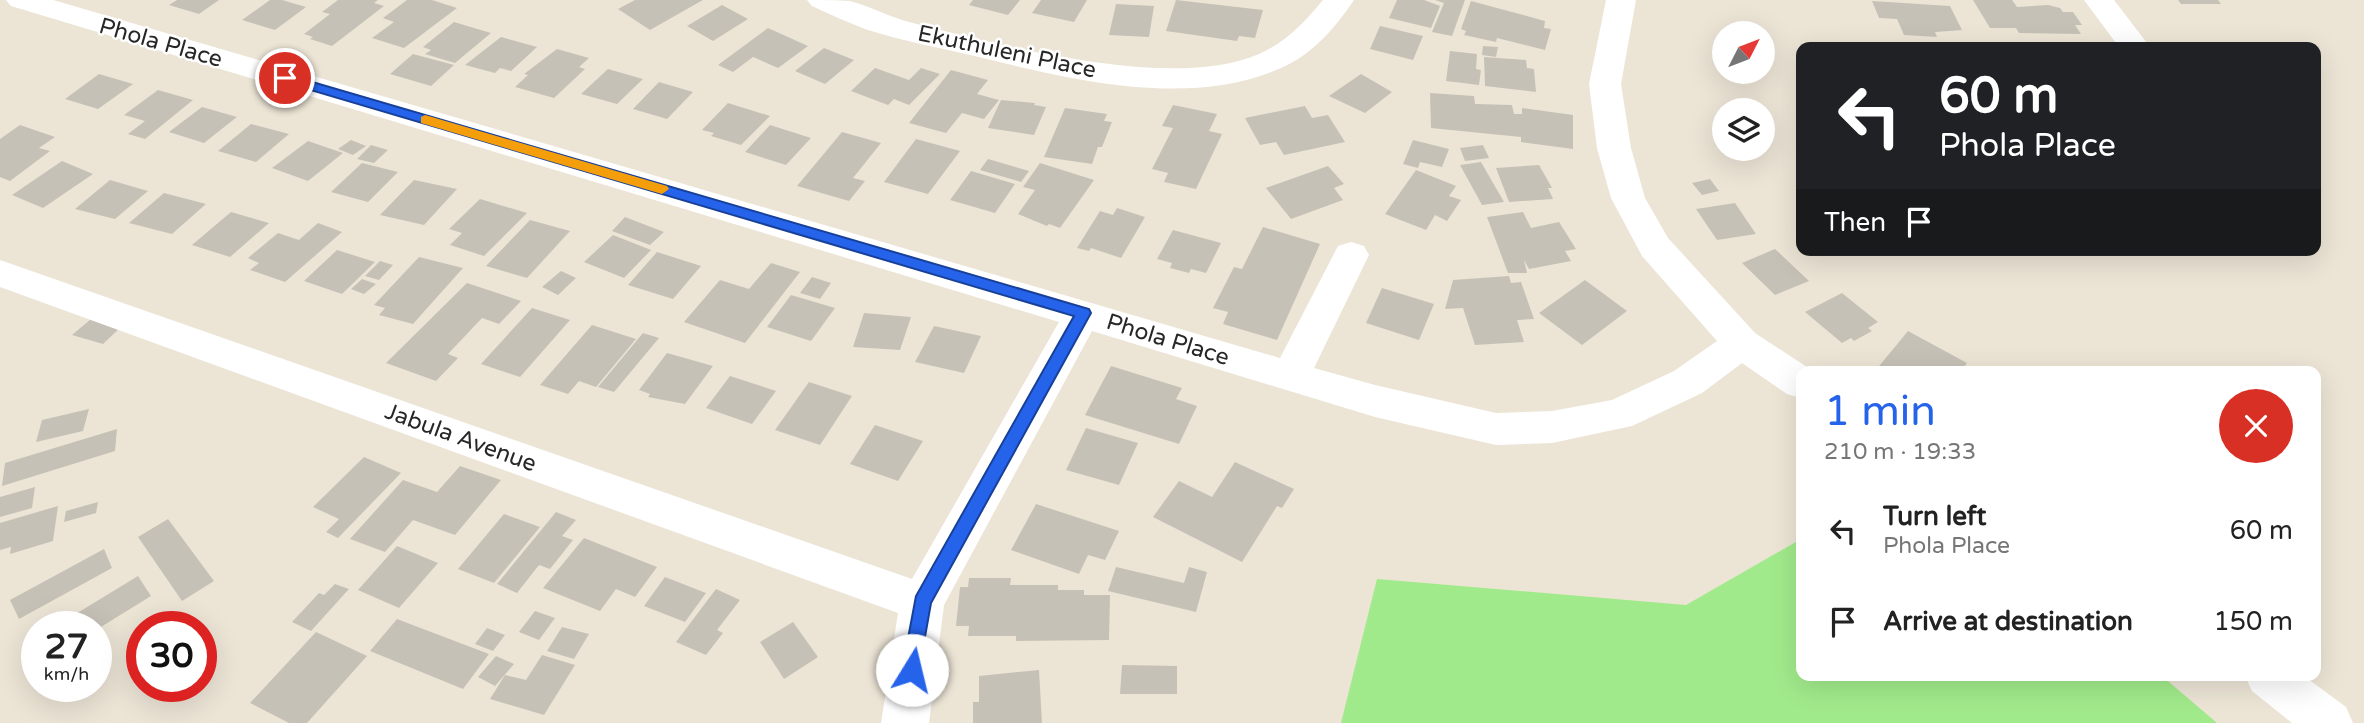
<!DOCTYPE html>
<html lang="en">
<head>
<meta charset="utf-8">
<style>
  body { margin:0; font-family:"Varela Round",sans-serif; background:#f2f2f2; color:#222; height:100vh; display:flex; flex-direction:column; font-size:26px; white-space:nowrap }
  * { box-sizing:border-box; margin:0 }
  p { font-size:23px; color:#767676 }
  .icon { flex:none; width:38px; height:38px; fill:none; stroke:currentColor; stroke-width:2; stroke-linecap:round; stroke-linejoin:round }
  .map { position:relative; flex:1; overflow:hidden }
  .side { position:absolute; left:1796px; top:366px; width:525px; height:315px; display:flex; flex-direction:column; background:#fff; border-radius:14px; box-shadow:0 7px 28px #0002 }
  .side>* { flex:none }
  .top-card { position:absolute; left:1796px; top:42px; width:525px; height:214px; border-radius:14px; box-shadow:0 7px 28px #0002; background:#202124; color:#fff; overflow:hidden }
  .needle { width:46px; rotate:48deg }
  .controls { position:absolute; left:1712px; top:21px; display:grid; gap:14px }
  .controls a { display:grid; place-items:center; width:63px; height:63px; border-radius:50%; background:#fff; box-shadow:0 7px 28px #0002; font-size:35px }
  .speed { position:absolute; left:21px; top:611px; display:flex; gap:14px; font-size:35px; font-weight:700; text-align:center }
  .speed>* { display:grid; place-content:center; width:91px; height:91px; border-radius:50%; background:#fff; box-shadow:0 7px 28px #0002; line-height:1 }
  .speed small { font-size:18px; font-weight:400 }
  .speed .limit { border:10px solid #d22; background:#fff; color:#111 }
  .pin { position:absolute; display:grid; place-items:center; width:60px; height:60px; color:#fff; margin:-30px; border:4px solid #fff; border-radius:50%; box-shadow:0 2px 7px #0007 }
  .me { position:absolute; width:77px; margin:-38px; rotate:9deg; stroke-linejoin:round; filter:drop-shadow(0 0 5px #0008) }
  .turn { display:flex; align-items:center; gap:24px; height:147px; padding:0 28px; font-size:32px }
  .turn .icon { width:91px; height:91px; stroke-width:2.5 }
  .turn b { display:block; font-size:49px; line-height:60px }
  .then { display:flex; align-items:center; height:66px; padding:0 28px; background:#0003; gap:14px; font-size:26px }
  .round { display:grid; place-items:center; flex:none; width:74px; height:74px; border-radius:37px; background:#f2f2f2 }
  .head { display:flex; align-items:center; justify-content:space-between; height:119px; padding:0 28px }
  h1 { font-size:42px; font-weight:600; line-height:52px; color:#2563eb }
  ul { padding:0; list-style:none }
  li { display:flex; align-items:center; gap:21px; height:91px; padding:0 28px }
  li div { flex:1 }
  li b { display:block; font-size:26px }
  li em { font-style:normal }
  .map>svg:first-child { display:block }
  .green { fill:#a1ea8b }
  .building { fill:#c6c1b6 }
  .lines { fill:none; stroke-linecap:round; stroke-linejoin:round }
  .minor { fill:#fff; fill-rule:evenodd }
  .route { fill:#2563eb; stroke:#184099; stroke-width:2 }
  .slow { fill:#f59e0b }
  .labels { text-anchor:middle; stroke-width:5; stroke-linejoin:round; paint-order:stroke }
  .street-label { font-size:23px; fill:#272727; stroke:#fff }
</style>
</head>
<body>
<div class="map">
<svg width="2364" height="723" viewBox="0 0 2364 723">
  <rect width="100%" height="100%" fill="#ece5d6"/>
  <path class="green" d="M1801 539V676H2162L2217 723H1341L1377 579 1686 605Z"/>
  <path class="building" d="M177 0H219L199 14 169 5Z
    M270 0H282L306 7 275 30 242 20Z
    M338 0H378L374 3 384 6 332 46 310 39 313 37 304 34 330 14 322 12Z
    M407 0H432L457 8 404 48 372 38 394 22 383 18Z
    M635 0H703L650 30 618 9Z
    M973 0H1020L1008 15 969 5Z
    M1041 0H1087L1074 22 1032 13Z
    M1176 0 1263 10 1255 38 1239 36 1237 41 1166 31Z
    M1397 0H1424L1440 6 1431 28 1389 18Z
    M1435 0H1465L1452 36 1432 32 1444 3Z
    M1973 0H2012L2017 7 2048 5 2060 8 2063 12H2073L2082 25H2075L2081 34 2019 33 2016 28H1990Z
    M2178 0H2218L2221 4H2181Z
    M1471 1 1545 21 1544 28 1551 29 1545 50 1497 38 1496 42 1464 35 1466 31 1461 29Z
    M1872 1 1950 6 1962 30 1935 32 1937 37 1904 35 1897 19 1879 18Z
    M1116 4 1154 6 1149 37 1109 35Z
    M722 5 748 19 713 41 687 26Z
    M454 22 491 33 455 63 425 54 431 50 423 47Z
    M1380 26 1423 36 1413 60 1370 49Z
    M768 28 808 46 778 68 753 57 733 72 718 65Z
    M501 37 537 47 511 71 500 68 495 73 465 65Z
    M2071 42 2074 47H2024L2021 43Z
    M1483 46 1498 47 1496 57 1482 55Z
    M824 48 854 60 825 84 795 71Z
    M557 49 589 58 579 67 585 69 554 98 515 87 528 75 524 74Z
    M1450 51 1477 54 1476 69 1481 70 1479 85 1446 81Z
    M413 54 454 65 431 86 390 74Z
    M1484 57 1526 60 1527 68 1534 69 1536 92 1485 86Z
    M875 68 909 80 921 68 940 74 909 105 894 99 888 105 851 91Z
    M608 69 643 79 617 104 581 94Z
    M951 70 988 80 977 94 999 100 984 119 962 113 946 133 909 123Z
    M99 74 133 84 98 109 65 99Z
    M1361 74 1392 92 1365 113 1329 96Z
    M659 82 693 92 667 119 633 109Z
    M158 90 193 100 145 139 128 134 145 121 124 115Z
    M1430 93 1474 96 1475 104 1512 105 1514 114H1522V108L1573 115V149L1521 142V137L1431 128Z
    M1001 100 1035 103 1034 105 1046 107 1034 135 988 128Z
    M728 103 770 116 741 145 711 136 714 133 702 130Z
    M1173 105 1217 114 1209 131 1222 134 1196 189 1164 182 1168 173 1152 169 1173 128 1162 126Z
    M1305 106 1312 118 1328 115 1345 142 1284 155 1276 142 1260 145 1245 118Z
    M202 107 237 117 204 143 169 132Z
    M1065 108 1107 114 1104 121 1112 122 1102 147H1098L1092 164 1044 157Z
    M251 124 289 134 256 162 218 151Z
    M20 125 55 137 39 148 50 151 10 181 0 177V139Z
    M770 125 811 138 786 165 745 152Z
    M842 132 881 143 853 178 865 181 849 201 797 186Z
    M916 139 960 151 928 194 884 182Z
    M351 140 366 146 353 155 338 149Z
    M1413 140 1449 149 1442 167 1420 162 1418 168 1403 164Z
    M308 141 343 153 308 181 272 168Z
    M371 145 388 150 374 163 357 159Z
    M1483 145 1489 158 1465 161 1460 148Z
    M988 159 1029 171 1021 182 980 170Z
    M62 161 93 174 43 208 12 195Z
    M1481 162 1504 202 1482 205 1460 165Z
    M362 163 398 172 368 202 331 192Z
    M1040 163 1094 180 1060 228 1049 224 1047 226 1018 214 1035 190 1023 187Z
    M1539 165 1552 188H1548L1553 199 1509 202 1496 168Z
    M1328 166 1344 184 1334 188 1343 200 1291 219 1266 188Z
    M1416 170 1456 186 1449 196 1461 200 1447 221 1435 215 1426 230 1385 214Z
    M971 171 1015 184 995 213 950 200Z
    M1710 179 1719 191 1702 195 1692 183Z
    M110 180 148 191 115 219 75 209Z
    M414 180 457 189 424 225 380 215Z
    M164 193 206 204 172 234 129 223Z
    M480 199 527 213 484 256 450 245 462 233 449 229Z
    M1735 203 1756 234 1717 240 1696 209Z
    M1117 208 1145 217 1121 258 1091 248 1089 251 1077 248 1100 211 1113 215Z
    M231 212 269 223 230 257 192 245Z
    M1523 212 1531 228 1559 222 1576 249 1565 251 1571 261 1529 269 1524 260 1527 273H1508L1487 217Z
    M625 217 664 232 650 245 612 231Z
    M530 220 570 231 527 278 486 266Z
    M318 223 342 232 285 282 250 270 259 263 248 258 278 233 299 240Z
    M1263 227 1320 244 1277 340 1223 324 1228 312 1213 308 1234 267 1242 269Z
    M1173 230 1221 243 1206 273 1191 269 1189 273 1170 268 1172 263 1157 259Z
    M613 235 651 250 624 278 584 262Z
    M1775 249 1809 281 1775 295 1742 263Z
    M337 250 375 262 342 294 304 281Z
    M657 252 701 266 673 299 628 285Z
    M419 257 463 268 413 324 379 315 385 308 374 305Z
    M380 261 393 265 379 280 365 276Z
    M771 263 800 272 745 343 684 322 720 280 749 289Z
    M561 271 576 278 558 295 542 287Z
    M1509 276 1511 283 1521 282 1534 319 1517 320 1524 342 1475 345 1463 308 1445 309 1453 280Z
    M812 277 831 283 820 299 800 293Z
    M362 279 376 284 364 294 351 289Z
    M1585 280 1627 311 1582 345 1539 313Z
    M467 283 521 301 499 324 482 318 448 354 458 358 436 381 386 363Z
    M1382 288 1434 304 1419 340 1366 323Z
    M1842 293 1878 322 1868 328 1872 331 1854 341 1851 338 1842 343 1805 312Z
    M791 295 835 308 811 341 767 327Z
    M532 308 570 320 520 377 481 364Z
    M864 313 911 317 900 350 853 347Z
    M91 319 121 327 103 344 72 335Z
    M592 325 636 339 596 387 579 381 568 394 540 385Z
    M934 326 981 336 964 373 915 362Z
    M1908 331 1967 363 1961 371H1875Z
    M643 333 659 338 614 392 598 387Z
    M667 353 713 366 685 404 648 397 650 394 639 390Z
    M1111 366 1182 388 1176 399 1197 406 1179 444 1085 415Z
    M730 376 776 391 752 424 706 408Z
    M809 382 852 396 820 445 775 430Z
    M89 409 83 431 36 442 42 420Z
    M875 425 923 441 898 481 850 464Z
    M1086 428 1138 443 1119 485 1066 470Z
    M117 429 115 451 2 486 5 463Z
    M364 457 401 473 338 538 326 532 339 519 313 507Z
    M1235 462 1294 489 1282 508 1277 506 1242 562 1153 517 1179 481 1212 497Z
    M460 466 501 480 455 535 413 520 385 552 350 539 403 480 437 492Z
    M35 487 32 508 0 517V497Z
    M98 502 96 513 64 522 66 511Z
    M1036 504 1119 531 1105 560 1088 555 1079 574 1011 550Z
    M58 506 53 541 10 554 11 547 0 550V523Z
    M556 512 576 520 562 536 573 540 550 569 539 565 517 593 497 584Z
    M504 514 540 527 494 583 458 569Z
    M168 519 214 581 182 601 138 537Z
    M584 538 657 567 635 597 616 589 600 611 543 588Z
    M397 546 438 563 399 608 358 590Z
    M104 549 112 568 19 619 10 600Z
    M1116 567 1184 583 1189 567 1207 572 1196 612 1108 591Z
    M138 576 151 596 96 630V626H56Z
    M665 577 706 593 685 622 644 606Z
    M969 578H1011L1010 585H1058V590H1084V595H1110L1109 640 1016 641V636H968L969 626H956L960 587H968Z
    M335 584 349 589 311 631 292 622 319 593 324 595Z
    M716 589 740 600 717 630 723 633 706 655 676 642Z
    M535 611 555 618 539 640 519 632Z
    M397 619 489 654 463 689 370 651Z
    M793 622 818 657 784 679 760 642Z
    M562 627 589 634 574 659 547 651Z
    M487 628 505 635 493 651 475 644Z
    M316 632 367 656 307 723H289L250 703Z
    M542 655 575 665 544 715 490 699 505 675 526 680Z
    M496 656 514 664 495 686 478 677Z
    M1122 665 1177 666V694H1120Z
    M1039 670 1042 723H973V702H979V676Z"/>
  <g class="lines">
    <path class="minor" d="M6 0H53L1280 358 1338 246 1351 242 1364 246 1369 255 1314 368 1375 385 1496 413 1552 411 1612 400 1674 371 1717 341 1642 256 1611 198 1597 148 1589 84 1606 0H1636L1621 84 1631 148 1645 198 1668 238 1755 333 1813 371H1801V398L1787 394 1742 363 1702 393 1632 426 1552 443 1496 445 1375 417 1092 331 944 605 929 723H881L898 613 0 287V260L912 579 1059 322 11 6Z
      M807 0C820 0 837 0 850 1 870 6 889 17 909 22 999 45 1173 92 1259 54 1286 42 1305 22 1323 0H1354C1335 28 1313 54 1281 68 1190 109 1071 80 979 57 941 48 902 41 865 29 847 22 829 14 812 6Z
      M2084 0H2114L2150 47H2119Z
      M2245 676H2304L2346 707 2353 723H2292L2252 691Z"/>
  </g>
  <path class="route" d="M285 74 1089 309 1091 313 931 603 918 676 912 679 905 676 902 670 916 596 1074 316 280 81 278 78Z"/>
  <path class="slow" d="M425 115 667 186 669 189 662 194 421 123V117Z"/>
  <g class="labels">
    <g class="street-label">
      <text transform="translate(161 42) rotate(16)" y="8">Phola Place</text>
      <text transform="translate(1007 51) rotate(12)" y="8">Ekuthuleni Place</text>
      <text transform="translate(1168 339) rotate(17)" y="8">Phola Place</text>
      <text transform="translate(461 437) rotate(20)" y="8">Jabula Avenue</text>
    </g>
  </g>
</svg>
<div class="controls">
<a><svg class="needle" viewBox="-14 -14 28 28"><path d="M0-13l5 13h-10z" fill="#e53935"/><path d="M0 13l5-13h-10z" fill="#767676"/></svg></a>
<a><svg class="icon" aria-label="layers" viewBox="0 0 24 24"><path d="M12 4l9 5-9 5-9-5zM3 14l9 5 9-5"/></svg></a>
</div>
<div class="speed"><div>27<small>km/h</small></div><div class="limit">30</div></div>
<div class="pin" style="left:285px;top:78px;background:#d93025"><svg class="icon" aria-label="arrive" viewBox="0 0 24 24"><path d="M6 21V4h12l-3 4 3 4H6"/></svg></div>
<svg class="me" style="left:912px;top:670px" viewBox="-20 -20 40 40"><circle r="19" fill="#fff"/><path d="M0-13L10 11 0 6-10 11z" fill="#2563eb"/></svg>
<div class="top-card">
<div class="turn"><svg class="icon" aria-label="left" viewBox="0 0 24 24"><path d="M17 20v-9H6M10 6l-5 5 5 5"/></svg><div><b>60 m</b>Phola Place</div></div>
<div class="then">Then<svg class="icon" aria-label="arrive" viewBox="0 0 24 24"><path d="M6 21V4h12l-3 4 3 4H6"/></svg></div>
</div>
<section class="side">
<div class="head"><div><h1>1 min</h1><p>210 m · 19:33</p></div><a class="round" style="background:#d93025;color:#fff"><svg class="icon" aria-label="close" viewBox="0 0 24 24"><path d="M6 6l12 12M18 6L6 18"/></svg></a></div>
<ul>
<li><svg class="icon" aria-label="left" viewBox="0 0 24 24"><path d="M17 20v-9H6M10 6l-5 5 5 5"/></svg><div><b>Turn left</b><p>Phola Place</p></div><em>60 m</em></li>
<li><svg class="icon" aria-label="arrive" viewBox="0 0 24 24"><path d="M6 21V4h12l-3 4 3 4H6"/></svg><div><b>Arrive at destination</b></div><em>150 m</em></li>
</ul>
</section>
</div>
</body>
</html>
